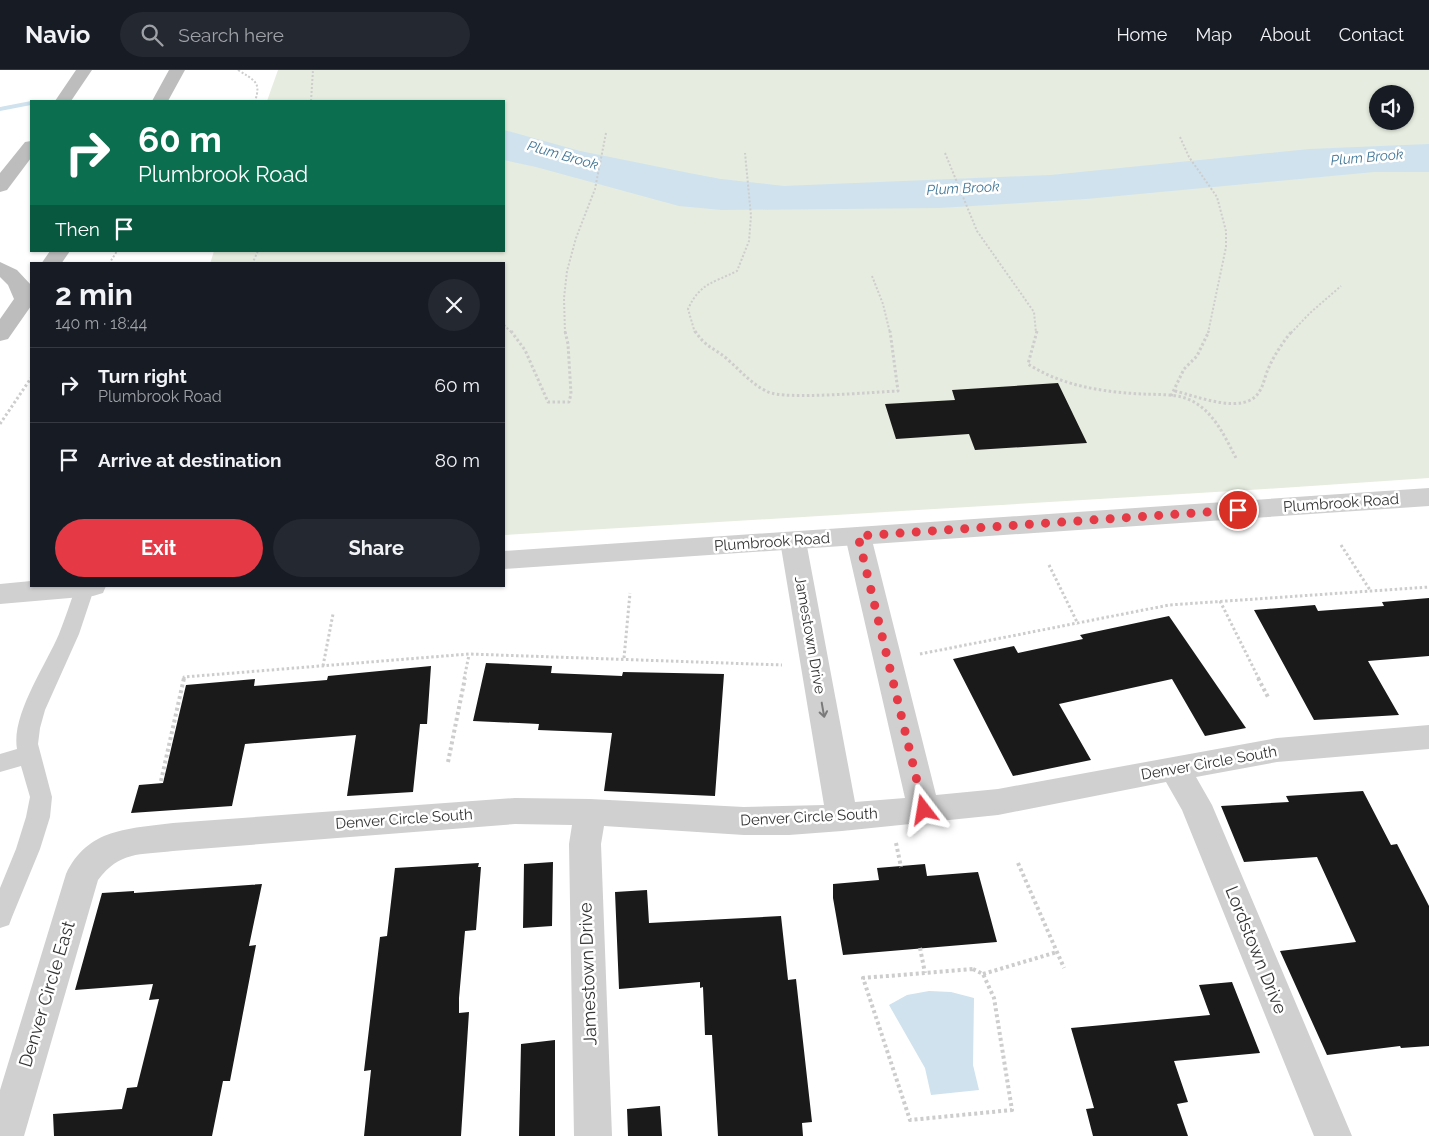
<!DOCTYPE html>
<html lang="en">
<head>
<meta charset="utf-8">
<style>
  body { margin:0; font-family:Raleway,sans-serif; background:#242831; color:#f1f3f6; height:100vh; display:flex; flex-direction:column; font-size:19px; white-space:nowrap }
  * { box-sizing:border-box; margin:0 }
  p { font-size:16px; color:#9ea1a6 }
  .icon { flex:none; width:28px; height:28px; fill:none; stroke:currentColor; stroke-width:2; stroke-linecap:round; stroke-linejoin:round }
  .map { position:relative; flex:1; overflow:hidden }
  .drawer { position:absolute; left:30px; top:192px; width:475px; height:325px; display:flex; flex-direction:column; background:#171b24; border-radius:0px; box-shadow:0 1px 4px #0004 }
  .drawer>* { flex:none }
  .top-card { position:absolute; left:30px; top:30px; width:475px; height:152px; border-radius:0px; box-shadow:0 1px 4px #0004; background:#0b6e4f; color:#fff; overflow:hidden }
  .tools { position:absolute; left:1369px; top:15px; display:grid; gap:10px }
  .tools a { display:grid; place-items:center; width:45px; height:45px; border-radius:50%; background:#171b24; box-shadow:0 1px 4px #0004; font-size:25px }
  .pin { position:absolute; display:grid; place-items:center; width:42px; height:42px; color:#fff; margin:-21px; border:2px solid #fff; border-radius:50%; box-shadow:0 1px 5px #0007 }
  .me { position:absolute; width:55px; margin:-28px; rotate:346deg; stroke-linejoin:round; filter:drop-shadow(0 0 4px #0008) }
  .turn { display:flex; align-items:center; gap:18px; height:105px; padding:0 25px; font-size:22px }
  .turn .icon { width:65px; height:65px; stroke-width:2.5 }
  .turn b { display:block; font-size:35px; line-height:42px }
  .then { display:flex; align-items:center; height:48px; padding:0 25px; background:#0003; gap:10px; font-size:19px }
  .round { display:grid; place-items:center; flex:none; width:52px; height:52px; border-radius:26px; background:#242831 }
  .headline { display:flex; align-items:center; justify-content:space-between; height:85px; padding:0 25px }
  h1 { font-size:30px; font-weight:700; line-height:38px }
  .primary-button { display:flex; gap:10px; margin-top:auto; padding:10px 25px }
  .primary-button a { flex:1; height:58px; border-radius:30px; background:#e63946; color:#fff; font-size:20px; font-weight:700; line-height:58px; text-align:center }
  .primary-button a+a { background:#242831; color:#f1f3f6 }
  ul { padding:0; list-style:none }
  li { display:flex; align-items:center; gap:15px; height:75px; padding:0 25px; border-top:1px solid #363941 }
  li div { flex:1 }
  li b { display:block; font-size:19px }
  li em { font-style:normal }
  header { display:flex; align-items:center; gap:30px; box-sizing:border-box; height:70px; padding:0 25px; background:#171b24; border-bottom:1px solid #363941 }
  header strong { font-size:24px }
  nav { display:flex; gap:28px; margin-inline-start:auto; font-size:18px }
  .search { width:350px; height:45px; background:#242831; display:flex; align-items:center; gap:12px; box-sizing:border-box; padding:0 18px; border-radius:28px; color:#9ea1a6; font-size:19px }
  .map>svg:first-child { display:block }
  .green { fill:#e6ecdf; fill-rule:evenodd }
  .water { fill:#cfe2ee }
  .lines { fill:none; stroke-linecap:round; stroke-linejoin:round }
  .stream { fill:#cfe2ee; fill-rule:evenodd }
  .building { fill:#1a1a1a }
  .path-far2 { stroke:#cdcdcd; stroke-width:2; stroke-dasharray:2 2; stroke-linecap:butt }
  .path-far1 { stroke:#cdcdcd; stroke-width:3; stroke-dasharray:2.5 2.5; stroke-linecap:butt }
  .path { stroke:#cdcdcd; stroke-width:4; stroke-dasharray:3 3; stroke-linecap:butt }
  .service { fill:#d0d0d0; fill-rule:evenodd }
  .minor { fill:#d0d0d0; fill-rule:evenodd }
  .tertiary { fill:#d0d0d0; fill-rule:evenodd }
  .secondary { fill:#bdbdbd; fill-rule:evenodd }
  .oneway { stroke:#7a7a7a }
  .route { stroke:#e63946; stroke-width:9; stroke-dasharray:0 16.2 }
  .labels { text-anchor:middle; stroke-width:5; stroke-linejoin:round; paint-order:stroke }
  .far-water-label { font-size:14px; font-style:italic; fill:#3f7597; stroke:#fff }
  .street-label { font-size:15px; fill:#333; stroke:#fff }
  .near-street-label { font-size:18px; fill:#333; stroke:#fff }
</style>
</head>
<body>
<header>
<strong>Navio</strong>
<div class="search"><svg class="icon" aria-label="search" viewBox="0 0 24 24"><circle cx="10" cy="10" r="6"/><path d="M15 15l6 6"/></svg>Search here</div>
<nav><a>Home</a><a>Map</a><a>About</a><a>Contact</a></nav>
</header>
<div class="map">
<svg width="1429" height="1066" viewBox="0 0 1429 1066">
  <rect width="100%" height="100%" fill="#fff"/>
  <path class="green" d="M278 0H1429V408L1265 419 504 465V194H210L214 181H504V31H267ZM1378 24H1405V51H1378Z"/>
  <path class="water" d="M504 60 580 81 689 103 721 109 784 116 1051 105 1310 79 1429 74V102H1374L1086 129 939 138 722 140 679 136 536 97 504 90Z
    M929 921 951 922 974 928 973 995 979 1020 931 1025 925 998 889 935 907 925Z"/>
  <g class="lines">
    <path class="stream" d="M31 31H32L31 35 0 41V37Z"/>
  </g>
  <path class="building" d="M1058 313 1087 373 975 380 969 364 896 369 885 334 955 330 952 320Z
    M1429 528V586L1368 591 1399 645 1314 650 1254 540 1315 535 1318 541 1384 536 1382 532Z
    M1169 546 1246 658 1205 666 1172 609 1059 634 1091 690 1013 706 953 589 1014 576 1018 583 1083 569 1080 565Z
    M486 593 552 596 551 603 622 606 623 602 724 604 715 726 604 721 612 663 538 660 539 654 473 651Z
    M431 596 427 654H420L413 722 347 726 356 665 245 674 232 736 131 743 139 715 163 713 186 615 255 609 254 616 327 610 328 606Z
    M1363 721 1391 775 1397 774 1429 836V976L1401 978 1400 976 1327 985 1280 881 1356 872 1317 787 1244 792 1221 736 1289 732 1286 726Z
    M553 792 552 856 523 858 524 794Z
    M479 793 478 797H481L476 860 465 861 459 928V943L469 942 461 1066H364L371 1000 364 1001 380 867 387 866 395 798Z
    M925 794 927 806 978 802 997 872 843 885 833 828V814L879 810 877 798Z
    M262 814 249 876 256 875 230 1011H223L212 1066H54L53 1044 122 1039 127 1018 137 1017 159 929 149 930 153 914 75 920 102 823 134 821V823Z
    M647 820 649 853 781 846 788 910 796 909 812 1052 802 1053 803 1066H718L712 965H705L703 917 700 918V912L619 919 615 822Z
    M1232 912 1260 983 1174 991 1188 1032 1177 1034 1188 1066H1093L1086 1039 1094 1038 1071 958 1210 945 1199 915Z
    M555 970V1066H519L521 974Z
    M660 1036 662 1066H628L627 1039Z"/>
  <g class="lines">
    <path class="path-far2" d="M238 0C253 10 262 11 255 31
      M311 31 313 0
      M1180 67 1189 87 1217 127 1226 161V177L1208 263
      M945 83 977 161 1034 242 1036 263
      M109 194 117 181
      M252 194 258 181
      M872 206 883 234 890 263
      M504 255 512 263
      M565 263 564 228 567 201 576 168 595 119 606 63
      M695 263 688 239C700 213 713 213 737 201L749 171 751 146 745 83
      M1291 263 1310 243 1341 216"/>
    <path class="path-far1" d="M511 261 525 280 548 332H569L571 324 568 274 565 261
      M695 261C706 278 713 277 726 288 740 300 751 314 768 322 785 330 874 322 898 321L890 261
      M1037 261 1028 294C1062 316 1103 322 1142 324 1158 325 1177 323 1192 331 1214 342 1225 367 1236 388
      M1175 321C1196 326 1245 346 1259 322 1264 315 1265 305 1269 297 1275 284 1283 272 1292 261
      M1171 326 1184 299 1197 286 1209 261
      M0 354 31 308
      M1341 475 1370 520
      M1049 495 1078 554
      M1220 531 1259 609
      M920 584 1169 535 1429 517
      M624 588 630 523
      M323 596 333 544
      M184 609V607L469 584 782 595
      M464 609 469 585"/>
    <path class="path" d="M1258 608 1268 627
      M448 692 465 608
      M161 711 184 608
      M896 773 901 797
      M1018 793 1064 898
      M920 878 925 903
      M973 899 983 904 994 928 1012 1040 910 1050 863 908Z
      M983 904 1057 882"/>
    <path class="service" d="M95 516 79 564 45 640 40 658 38 674 52 727 50 747 40 779 12 847 9 855 0 858V818L16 779 26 747 30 727 21 696 0 702V684L17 679C11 645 46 595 59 564 65 549 70 533 76 517Z"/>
    <path class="minor" d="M858 457 867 460 871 466 936 725 998 719 1277 668 1429 655V679L1277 692 1196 707 1212 735 1352 1066H1314L1182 740 1166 712 998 745 842 761 789 765H744L604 756 601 774 612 1066H574L569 774 572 755 515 754 173 781C139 785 120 781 98 810L24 1066H0V1020L66 804C88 758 128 759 173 753L515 728 590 729 744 737 824 735 780 471 784 465 793 462 802 465 806 471 855 732 905 728 845 466 849 460Z"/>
    <path class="tertiary" d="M1429 418V436L504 499V481Z
      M31 511V516H106L103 523 93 526 0 534V514Z"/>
    <path class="secondary" d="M76 0H92L71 31H55Z
      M169 0H185L168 31H152Z
      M31 71V88L7 120 0 122V103L25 72Z
      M50 181H70L61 194H41Z
      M0 192 17 200 31 215V236L8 269 0 271V249L14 229 8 215 0 207Z"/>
  </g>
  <defs><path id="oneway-shaft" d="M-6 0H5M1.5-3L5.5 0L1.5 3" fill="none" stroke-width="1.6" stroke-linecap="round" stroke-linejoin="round" transform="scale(1.25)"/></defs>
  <use class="oneway" href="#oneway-shaft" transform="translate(823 640) rotate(80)"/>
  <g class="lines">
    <path class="route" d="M924 740 858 466 1238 440"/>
  </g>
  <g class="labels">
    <g class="far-water-label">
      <text transform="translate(563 85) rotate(16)" y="5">Plum Brook</text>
      <text transform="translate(1367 87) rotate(-5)" y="5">Plum Brook</text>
      <text transform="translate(963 118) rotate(-3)" y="5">Plum Brook</text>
    </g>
    <g class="street-label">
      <text transform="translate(1341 433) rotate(-4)" y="5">Plumbrook Road</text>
      <text transform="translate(772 472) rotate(-4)" y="5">Plumbrook Road</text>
      <text transform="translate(810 565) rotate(80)" y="5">Jamestown Drive</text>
      <text transform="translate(1209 693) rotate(-10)" y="5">Denver Circle South</text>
      <text transform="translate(809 747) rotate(-3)" y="5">Denver Circle South</text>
      <text transform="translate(404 749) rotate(-4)" y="5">Denver Circle South</text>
    </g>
    <g class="near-street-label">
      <text transform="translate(1256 880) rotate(68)" y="6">Lordstown Drive</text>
      <text transform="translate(588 904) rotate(-92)" y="6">Jamestown Drive</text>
      <text transform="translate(47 924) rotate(-73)" y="6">Denver Circle East</text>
    </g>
  </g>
</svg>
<div class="tools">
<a><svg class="icon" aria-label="sound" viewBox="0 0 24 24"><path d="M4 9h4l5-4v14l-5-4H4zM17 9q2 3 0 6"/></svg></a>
</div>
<div class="pin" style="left:1238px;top:440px;background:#d93025"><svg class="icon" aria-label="arrive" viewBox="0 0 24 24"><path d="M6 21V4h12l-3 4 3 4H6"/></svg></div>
<svg class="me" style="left:924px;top:740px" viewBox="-20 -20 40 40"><path d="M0-17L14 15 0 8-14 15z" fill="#e63946" stroke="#fff" stroke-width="4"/></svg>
<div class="top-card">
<div class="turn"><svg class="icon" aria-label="right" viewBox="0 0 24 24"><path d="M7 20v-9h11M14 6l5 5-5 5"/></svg><div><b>60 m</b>Plumbrook Road</div></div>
<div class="then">Then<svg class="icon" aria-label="arrive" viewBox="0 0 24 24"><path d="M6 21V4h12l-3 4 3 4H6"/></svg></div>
</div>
<section class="drawer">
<div class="headline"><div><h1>2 min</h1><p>140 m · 18:44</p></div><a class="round"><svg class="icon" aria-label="close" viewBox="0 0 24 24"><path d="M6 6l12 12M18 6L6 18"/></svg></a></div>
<ul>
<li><svg class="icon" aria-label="right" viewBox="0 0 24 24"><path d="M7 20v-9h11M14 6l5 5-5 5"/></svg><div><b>Turn right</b><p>Plumbrook Road</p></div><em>60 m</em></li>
<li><svg class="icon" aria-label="arrive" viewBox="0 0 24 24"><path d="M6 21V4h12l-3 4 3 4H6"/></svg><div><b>Arrive at destination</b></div><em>80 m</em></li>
</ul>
<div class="primary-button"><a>Exit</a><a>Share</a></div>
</section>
</div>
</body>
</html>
